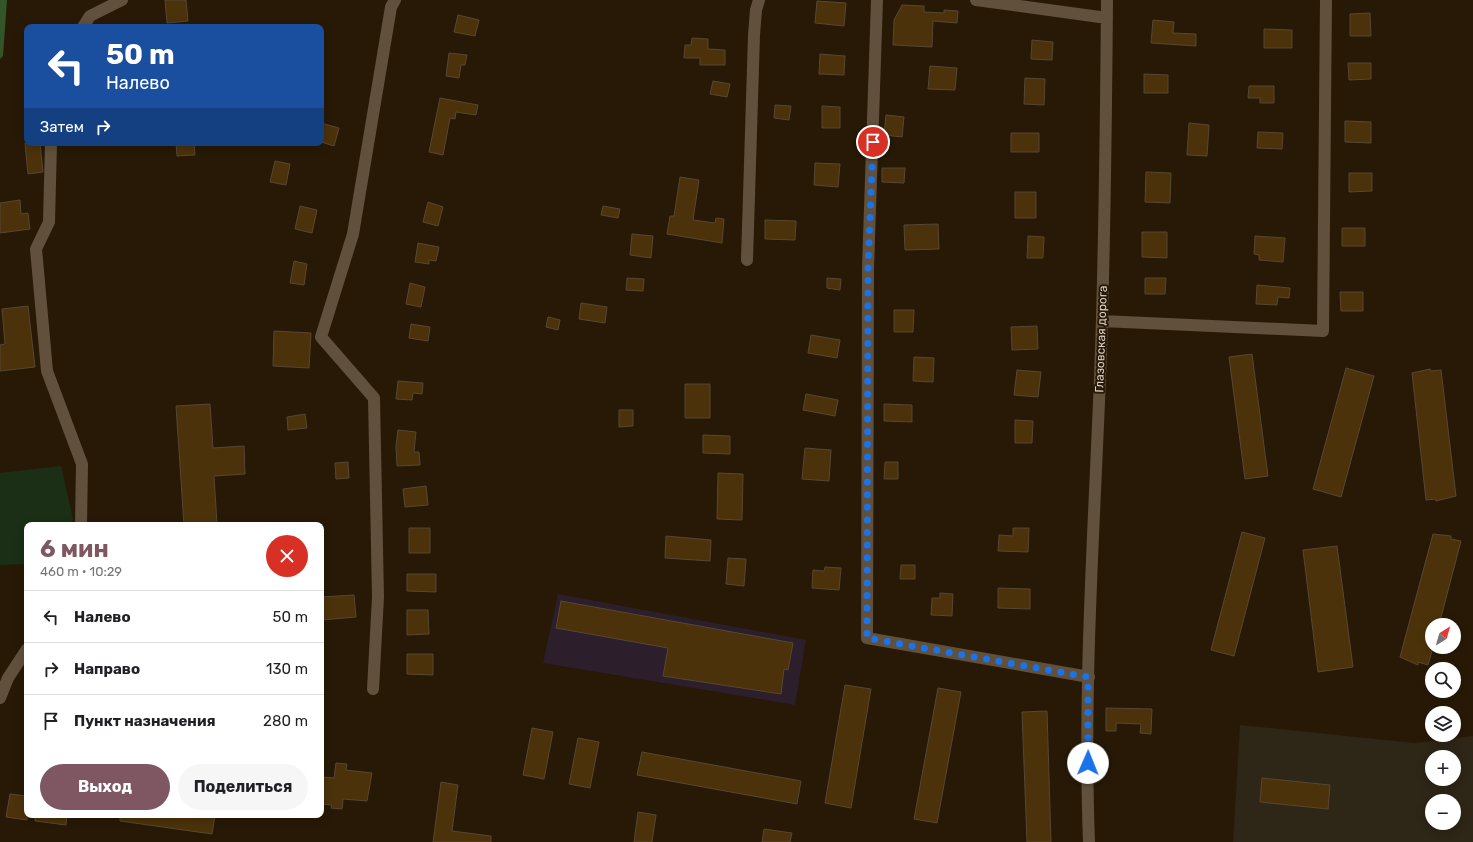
<!DOCTYPE html>
<html lang="ru">
<head>
<meta charset="utf-8">
<style>
  body { margin:0; font-family:Rubik,sans-serif; background:#f6f6f6; color:#202124; height:100vh; display:flex; flex-direction:column; font-size:15px; white-space:nowrap }
  * { box-sizing:border-box; margin:0 }
  p { font-size:13px; color:#757577 }
  .icon { flex:none; width:22px; height:22px; fill:none; stroke:currentColor; stroke-width:2; stroke-linecap:round; stroke-linejoin:round }
  .map { position:relative; flex:1; overflow:hidden }
  .panel { position:absolute; left:24px; top:522px; width:300px; height:296px; display:flex; flex-direction:column; background:#fff; border-radius:8px; box-shadow:0 2px 10px #0003 }
  .panel>* { flex:none }
  .banner { position:absolute; left:24px; top:24px; width:300px; height:122px; border-radius:8px; box-shadow:0 2px 10px #0003; background:#1a4fa0; color:#fff; overflow:hidden }
  .needle { width:26px; rotate:37deg }
  .controls { position:absolute; left:1425px; top:618px; display:grid; gap:8px }
  .controls a { display:grid; place-items:center; width:36px; height:36px; border-radius:50%; background:#fff; box-shadow:0 2px 10px #0003; font-size:20px }
  .pin { position:absolute; display:grid; place-items:center; width:34px; height:34px; color:#fff; margin:-17px; border:2px solid #fff; border-radius:50%; box-shadow:0 1px 4px #0007 }
  .me { position:absolute; width:44px; margin:-22px; rotate:1deg; stroke-linejoin:round; filter:drop-shadow(0 0 3px #0008) }
  .turn { display:flex; align-items:center; gap:14px; height:84px; padding:0 16px; font-size:18px }
  .turn .icon { width:52px; height:52px; stroke-width:2.5 }
  .turn b { display:block; font-size:28px; line-height:34px }
  .then { display:flex; align-items:center; height:38px; padding:0 16px; background:#0003; gap:8px; font-size:15px }
  .round { display:grid; place-items:center; flex:none; width:42px; height:42px; border-radius:21px; background:#f6f6f6 }
  .headline { display:flex; align-items:center; justify-content:space-between; height:68px; padding:0 16px }
  h1 { font-size:24px; font-weight:700; line-height:30px; color:#7e5763 }
  .primary-button { display:flex; gap:8px; margin-top:auto; padding:8px 16px }
  .primary-button a { flex:1; height:46px; border-radius:24px; background:#7e5763; color:#fff; font-size:16px; font-weight:700; line-height:46px; text-align:center }
  .primary-button a+a { background:#f6f6f6; color:#202124 }
  ul { padding:0; list-style:none }
  li { display:flex; align-items:center; gap:12px; height:52px; padding:0 16px; border-top:1px solid #e0e0e0 }
  li div { flex:1 }
  li b { display:block; font-size:15px }
  li em { font-style:normal }
  .map>svg:first-child { display:block }
  .industrial { fill:#2c1e2b }
  .medical { fill:#2e2616; fill-rule:evenodd }
  .green { fill:#1a2f15 }
  .forest { fill:#32552a }
  .building { fill:#4b320a; stroke:#574733 }
  .lines { fill:none; stroke-linecap:round; stroke-linejoin:round }
  .minor { stroke:#61513c; stroke-width:12 }
  .route { stroke:#1a73e8; stroke-width:7; stroke-dasharray:0 12.6 }
  .labels { text-anchor:middle; stroke-width:4; stroke-linejoin:round; paint-order:stroke }
  .street-label { font-size:12px; fill:#dad1c5; stroke:#271906 }
</style>
</head>
<body>
<div class="map">
<svg width="1473" height="842" viewBox="0 0 1473 842">
  <rect width="100%" height="100%" fill="#271906"/>
  <path class="industrial" d="M558 594 806 640 795 705 543 663Z"/>
  <path class="medical" d="M1240 725 1414 743 1473 736V842H1233ZM1432 757H1454V779H1432ZM1432 801H1454V823H1432Z"/>
  <path class="green" d="M61 466 73 519 71 525H27V564L0 565V473Z"/>
  <path class="forest" d="M0 0H7L3 56 0 59Z"/>
  <path class="building" d="M165 0H186L188 21 167 23Z
    M817 1 846 3 844 26 815 23Z
    M902 5 924 6V12L944 13V10L958 11 957 23 933 21 932 47 893 45 894 20Z
    M1370 13 1371 36H1350V14Z
    M458 15 479 20 475 36 454 32Z
    M1153 20 1174 22 1173 33 1196 34V46L1151 43Z
    M1264 29 1292 30V48H1264Z
    M692 38 708 39V49L725 50V65H700V58H684L685 45H691Z
    M1032 40 1053 42 1052 60 1031 59Z
    M449 53 467 55 465 65H461L459 78 446 76Z
    M820 54 845 56 844 75 819 74Z
    M1348 63H1371V79L1349 80Z
    M930 66 957 68 955 90 928 89Z
    M1144 74 1168 75V93H1144Z
    M1025 78 1045 79 1044 105 1024 104Z
    M713 81 730 84 727 97 710 94Z
    M1249 86H1274V103H1260V98H1248Z
    M440 98 478 105 476 115 456 112 455 119 450 118 443 155 429 152Z
    M775 105 791 106 789 120 774 118Z
    M822 106 840 107V128H822Z
    M886 115 904 117 902 137 884 135Z
    M1345 121 1371 122V143L1345 142Z
    M321 123 339 128 334 146 321 142Z
    M1189 123 1209 125 1207 156 1187 155Z
    M1258 132 1283 133 1282 149 1257 148Z
    M1011 133H1039V152H1011Z
    M25 143H40L43 172 28 174Z
    M176 143H194L195 155 177 156Z
    M275 161 290 164 286 185 270 182Z
    M815 163 840 164 838 187 814 185Z
    M882 168H905L904 183 882 182Z
    M1146 172 1171 173 1170 203 1145 202Z
    M1349 173H1372V191L1349 192Z
    M680 177 699 180 693 220 715 223 716 218 724 219 722 243 667 234 670 216H674Z
    M1015 192H1036V218H1015Z
    M20 200 21 214 28 213 30 229 0 233V203Z
    M428 202 443 207 438 226 423 222Z
    M300 206 317 210 312 233 295 229Z
    M603 206 620 209 618 218 601 215Z
    M765 220 796 221 795 240 765 239Z
    M938 224 939 249 905 250 904 225Z
    M1342 228H1365V246H1342Z
    M1142 232H1167V258L1142 257Z
    M632 234 653 236 651 258 630 255Z
    M1028 236 1044 237 1043 258H1027Z
    M1255 236 1285 238 1283 262 1259 260V255L1254 254Z
    M418 243 439 247 436 261 429 260V264L415 262Z
    M294 261 307 264 304 285 290 283Z
    M627 278 644 279 643 291 626 290Z
    M827 278 841 279 840 290 827 288Z
    M1145 278H1166L1165 294H1145Z
    M410 283 425 287 421 307 406 304Z
    M1257 285 1290 288 1289 298 1278 297 1277 305 1256 304Z
    M1340 292H1363V311H1341Z
    M581 303 607 307 605 323 579 319Z
    M28 306 35 367 0 371V345L5 344 2 309Z
    M894 310H914L913 332H894Z
    M548 317 560 320 558 330 546 327Z
    M411 324 430 327 428 341 409 338Z
    M1037 326 1038 349 1012 350 1011 327Z
    M274 331 311 333 309 368 273 366Z
    M811 335 840 340 837 358 808 353Z
    M1252 354 1268 476 1245 479 1229 357Z
    M914 357 934 358 933 382 913 381Z
    M1346 368 1374 376 1341 497 1313 489Z
    M1430 369 1431 371 1441 370 1456 496 1436 501 1435 499 1426 500 1412 373Z
    M1017 370 1041 372 1038 397 1014 395Z
    M398 381 423 383 422 394 413 393 412 400 396 399Z
    M685 384H710V418H685Z
    M806 394 838 400 835 416 803 410Z
    M210 404 213 448 244 446 245 474 214 476 217 524 184 525 176 406Z
    M884 404 912 405V422L884 421Z
    M619 410H633V426L619 427Z
    M305 414 307 428 288 430 287 417Z
    M1015 420 1033 421 1032 443H1015Z
    M398 430 416 432 414 452H419L420 465 397 466 396 446Z
    M703 435 730 436V454L703 453Z
    M805 448 831 450 829 481 802 479Z
    M348 462 349 478 336 479 335 463Z
    M885 462H898V479H884Z
    M718 473 743 474 742 520 717 519Z
    M426 486 428 505 405 507 403 489Z
    M409 528H430V553H409Z
    M1013 528H1029L1028 552 998 551 999 535 1013 536Z
    M1242 532 1265 538 1234 656 1211 650Z
    M1433 534 1451 536V539L1461 541 1439 625H1432V651L1428 665 1418 662V665L1400 657Z
    M666 536 711 540 710 561 665 558Z
    M1337 546 1353 667 1318 672 1303 550Z
    M728 558 746 559 744 586 726 584Z
    M901 565H915V579H900Z
    M825 567 841 568 839 590 812 588 813 570 824 571Z
    M407 574H436V592L407 591Z
    M998 588 1030 589V609L998 608Z
    M940 593 953 594 952 616 931 615 932 598H940Z
    M354 595 356 617 322 620 321 597Z
    M561 601 793 643 788 670 784 669 781 694 663 676 668 648 556 628Z
    M407 610H428L429 634 407 635Z
    M407 654H433V675L407 674Z
    M845 685 871 689 851 808 825 803Z
    M938 688 961 692 937 823 914 819Z
    M1106 708 1152 709 1151 734 1140 733 1141 724 1116 723V731H1106Z
    M1047 711 1051 842H1027L1022 712Z
    M532 728 553 732 544 779 523 775Z
    M578 738 599 742 590 788 569 784Z
    M642 752 801 781 797 804 637 775Z
    M336 763 347 764 346 770 372 773 367 801 343 799 342 809 331 808 332 805 321 804V777L334 778Z
    M1262 778 1330 785 1328 809 1260 802Z
    M441 782 458 785 452 831 491 836V842H433Z
    M10 794 27 796V820L6 817Z
    M638 812 656 815 652 842H634Z
    M35 815H67L66 825 35 821Z
    M120 815H215L212 834 120 821Z
    M764 829 792 833 790 842H762Z"/>
  <g class="lines">
    <path class="minor" d="M877 0 868 268 867 638 1089 677
      M976 0 1107 18
      M83 27 90 16 122 0
      M51 143 49 222 36 249 47 371 82 464 81 525
      M747 260 754 35 756 10 759 0
      M1102 321 1323 331 1326 0
      M373 689 378 597 374 398 321 337 353 234 391 7 395 0
      M0 698 8 678 27 649
      M1089 842C1083 687 1094 532 1100 377 1105 251 1106 125 1107 0"/>
  </g>
  <g class="lines">
    <path class="route" d="M873 142 868 268 867 638 1088 677V763"/>
  </g>
  <g class="labels">
    <g class="street-label">
      <text transform="translate(1101 339) rotate(-88)" y="4">Глазовская дорога</text>
    </g>
  </g>
</svg>
<div class="controls">
<a><svg class="needle" viewBox="-14 -14 28 28"><path d="M0-13l5 13h-10z" fill="#e53935"/><path d="M0 13l5-13h-10z" fill="#757577"/></svg></a>
<a><svg class="icon" aria-label="search" viewBox="0 0 24 24"><circle cx="10" cy="10" r="6"/><path d="M15 15l6 6"/></svg></a>
<a><svg class="icon" aria-label="layers" viewBox="0 0 24 24"><path d="M12 4l9 5-9 5-9-5zM3 14l9 5 9-5"/></svg></a>
<a>+</a>
<a>−</a>
</div>
<div class="pin" style="left:873px;top:142px;background:#d93025"><svg class="icon" aria-label="arrive" viewBox="0 0 24 24"><path d="M6 21V4h12l-3 4 3 4H6"/></svg></div>
<svg class="me" style="left:1088px;top:763px" viewBox="-20 -20 40 40"><circle r="19" fill="#fff"/><path d="M0-13L10 11 0 6-10 11z" fill="#1a73e8"/></svg>
<div class="banner">
<div class="turn"><svg class="icon" aria-label="left" viewBox="0 0 24 24"><path d="M17 20v-9H6M10 6l-5 5 5 5"/></svg><div><b>50 m</b>Налево</div></div>
<div class="then">Затем<svg class="icon" aria-label="right" viewBox="0 0 24 24"><path d="M7 20v-9h11M14 6l5 5-5 5"/></svg></div>
</div>
<section class="panel">
<div class="headline"><div><h1>6 мин</h1><p>460 m · 10:29</p></div><a class="round" style="background:#d93025;color:#fff"><svg class="icon" aria-label="close" viewBox="0 0 24 24"><path d="M6 6l12 12M18 6L6 18"/></svg></a></div>
<ul>
<li><svg class="icon" aria-label="left" viewBox="0 0 24 24"><path d="M17 20v-9H6M10 6l-5 5 5 5"/></svg><div><b>Налево</b></div><em>50 m</em></li>
<li><svg class="icon" aria-label="right" viewBox="0 0 24 24"><path d="M7 20v-9h11M14 6l5 5-5 5"/></svg><div><b>Направо</b></div><em>130 m</em></li>
<li><svg class="icon" aria-label="arrive" viewBox="0 0 24 24"><path d="M6 21V4h12l-3 4 3 4H6"/></svg><div><b>Пункт назначения</b></div><em>280 m</em></li>
</ul>
<div class="primary-button"><a>Выход</a><a>Поделиться</a></div>
</section>
</div>
</body>
</html>
